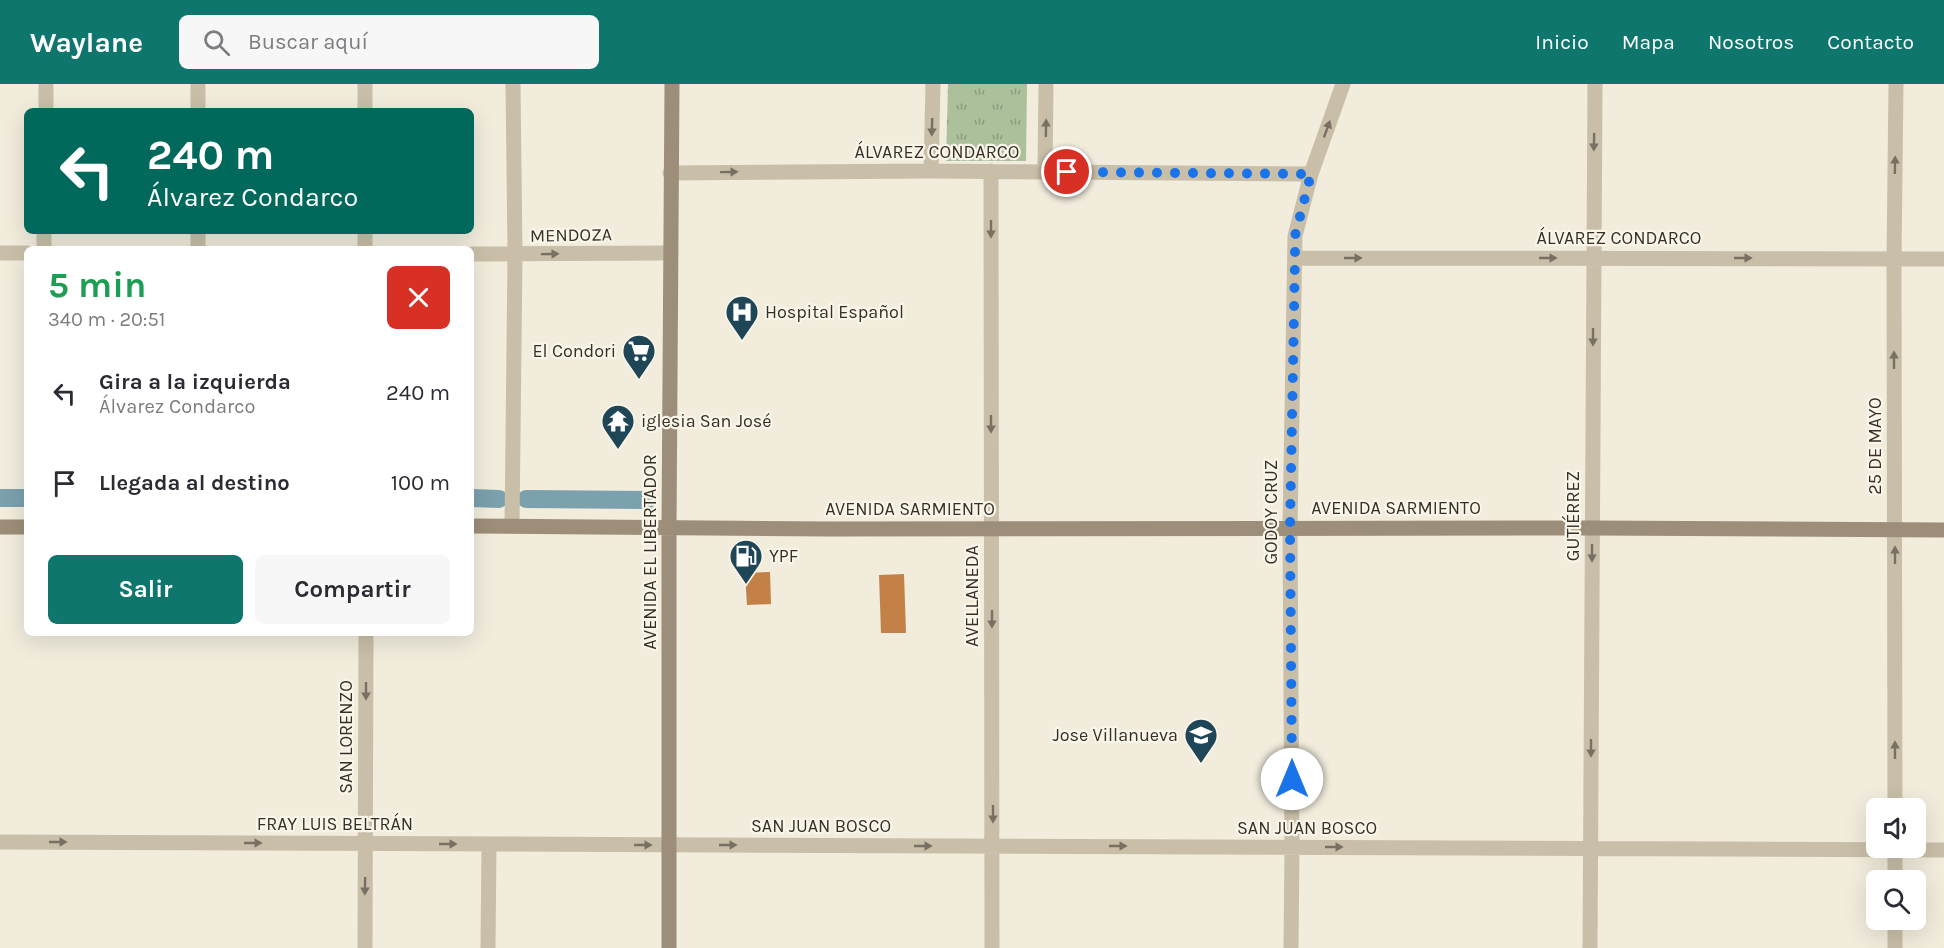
<!DOCTYPE html>
<html lang="es">
<head>
<meta charset="utf-8">
<style>
  body { margin:0; font-family:Karla,sans-serif; background:#f7f7f7; color:#2b2b33; height:100vh; display:flex; flex-direction:column; font-size:22px; white-space:nowrap }
  * { box-sizing:border-box; margin:0 }
  p { font-size:20px; color:#7c7c81 }
  .icon { flex:none; width:33px; height:33px; fill:none; stroke:currentColor; stroke-width:2; stroke-linecap:round; stroke-linejoin:round }
  .map { position:relative; flex:1; overflow:hidden }
  .details { position:absolute; left:24px; top:162px; width:450px; height:390px; display:flex; flex-direction:column; background:#fff; border-radius:9px; box-shadow:0 6px 24px #0002 }
  .details>* { flex:none }
  .hud { position:absolute; left:24px; top:24px; width:450px; height:126px; border-radius:9px; box-shadow:0 6px 24px #0002; background:#00695c; color:#fff; overflow:hidden }
  .fabs { position:absolute; left:1866px; top:714px; display:grid; gap:12px }
  .fabs a { display:grid; place-items:center; width:60px; height:60px; border-radius:9px; background:#fff; box-shadow:0 6px 24px #0002; font-size:30px }
  .pin { position:absolute; display:grid; place-items:center; width:51px; height:51px; color:#fff; margin:-26px; border:3px solid #fff; border-radius:50%; box-shadow:0 2px 6px #0007 }
  .me { position:absolute; width:66px; margin:-33px; rotate:0deg; stroke-linejoin:round; filter:drop-shadow(0 0 4px #0008) }
  .turn { display:flex; align-items:center; gap:21px; height:126px; padding:0 24px; font-size:27px }
  .turn .icon { width:78px; height:78px; stroke-width:2.5 }
  .turn b { display:block; font-size:42px; line-height:51px }
  .round { display:grid; place-items:center; flex:none; width:63px; height:63px; border-radius:9px; background:#f7f7f7 }
  .headline { display:flex; align-items:center; justify-content:space-between; height:102px; padding:0 24px }
  h1 { font-size:36px; font-weight:700; line-height:45px; color:#1e9e55 }
  .primary-button { display:flex; gap:12px; margin-top:auto; padding:12px 24px }
  .primary-button a { flex:1; height:69px; border-radius:9px; background:#0f766e; color:#fff; font-size:24px; font-weight:700; line-height:69px; text-align:center }
  .primary-button a+a { background:#f7f7f7; color:#2b2b33 }
  ul { padding:0; list-style:none }
  li { display:flex; align-items:center; gap:18px; height:90px; padding:0 24px }
  li div { flex:1 }
  li b { display:block; font-size:22px }
  li em { font-style:normal }
  header { display:flex; align-items:center; gap:36px; box-sizing:border-box; height:84px; padding:0 30px; background:#0f766e; color:#fff }
  header strong { font-size:28px }
  nav { display:flex; gap:33px; margin-inline-start:auto; font-size:21px }
  .search { width:420px; height:54px; background:#f7f7f7; display:flex; align-items:center; gap:15px; box-sizing:border-box; padding:0 21px; border-radius:9px; color:#7c7c81; font-size:22px }
  .map>svg:first-child { display:block }
  .park { fill:url(#park-tufts) }
  .lines { fill:none; stroke-linecap:round; stroke-linejoin:round }
  .canal { stroke:#7ba0ae; stroke-width:18 }
  .building { fill:#c38148 }
  .minor { stroke:#c9bfa8; stroke-width:15 }
  .secondary { stroke:#9d8e79; stroke-width:15 }
  .oneway { fill:#787062 }
  .route { stroke:#1a73e8; stroke-width:10; stroke-dasharray:0 18 }
  .labels { text-anchor:middle; stroke-width:4.5; stroke-linejoin:round; paint-order:stroke }
  .street-label { font-size:18px; fill:#363028; stroke:#f9f5e8 }
  .poi-label { font-size:18px; fill:#363028; stroke:#f9f5e8; text-anchor:start }
</style>
</head>
<body>
<header>
<strong>Waylane</strong>
<div class="search"><svg class="icon" aria-label="search" viewBox="0 0 24 24"><circle cx="10" cy="10" r="6"/><path d="M15 15l6 6"/></svg>Buscar aquí</div>
<nav><a>Inicio</a><a>Mapa</a><a>Nosotros</a><a>Contacto</a></nav>
</header>
<div class="map">
<svg width="1944" height="864" viewBox="0 0 1944 864">
  <defs>
    <pattern id="park-tufts" width="24" height="20" patternUnits="userSpaceOnUse" patternTransform="scale(1.5)"><rect width="24" height="20" fill="#acc09c"/><path d="M3 7l-1-3M5 7V3M7 7l1-3M15 17l-1-3M17 17v-4M19 17l1-3" fill="none" stroke="#8d9c7f"/></pattern>
  </defs>
  <rect width="100%" height="100%" fill="#f1ecdc"/>
  <path class="park" d="M948 0H1027L1026 77H946Z"/>
  <g class="lines">
    <path class="canal" d="M0 414H27
      M471 414 499 415
      M526 415 647 416"/>
  </g>
  <path class="building" d="M770 488 771 520 747 521 745 489Z
    M904 490 906 549H881L879 491Z"/>
  <g class="lines">
    <path class="minor" d="M198 0V27
      M365 0V27
      M46 27V0
      M931 87 933 0
      M991 87 992 864
      M1045 88 1046 0
      M670 89 931 87 1311 90
      M198 147V165
      M365 147V165
      M44 165V147
      M0 169H27
      M471 170 671 169
      M1295 174 1944 175
      M512 442 515 171 513 0
      M1895 724 1894 175 1896 0
      M0 758 1944 766
      M1895 796V764
      M365 864 366 549
      M488 864 489 760
      M1291 864 1292 763 1290 444 1295 152 1311 90 1343 0
      M1590 864 1595 0
      M1895 864V836"/>
    <path class="secondary" d="M471 442 829 445 1592 444 1944 446
      M0 443H27
      M669 864V444L672 0"/>
  </g>
  <defs><path id="oneway-solid" d="M-6-.8H1V-3.2L6.5 0L1 3.2V.8H-6Z" transform="scale(1.5)"/></defs>
  <g class="oneway">
    <use href="#oneway-solid" transform="translate(932 43) rotate(91)"/>
    <use href="#oneway-solid" transform="translate(1046 44) rotate(-89)"/>
    <use href="#oneway-solid" transform="translate(1327 45) rotate(-70)"/>
    <use href="#oneway-solid" transform="translate(1594 58) rotate(91)"/>
    <use href="#oneway-solid" transform="translate(1895 81) rotate(-89)"/>
    <use href="#oneway-solid" transform="translate(729 88) rotate(-1)"/>
    <use href="#oneway-solid" transform="translate(991 145) rotate(90)"/>
    <use href="#oneway-solid" transform="translate(550 170) rotate(-1)"/>
    <use href="#oneway-solid" transform="translate(1353 174)"/>
    <use href="#oneway-solid" transform="translate(1548 174)"/>
    <use href="#oneway-solid" transform="translate(1743 174)"/>
    <use href="#oneway-solid" transform="translate(1593 253) rotate(90)"/>
    <use href="#oneway-solid" transform="translate(1894 276) rotate(-90)"/>
    <use href="#oneway-solid" transform="translate(991 340) rotate(90)"/>
    <use href="#oneway-solid" transform="translate(1592 469) rotate(90)"/>
    <use href="#oneway-solid" transform="translate(1895 471) rotate(-90)"/>
    <use href="#oneway-solid" transform="translate(992 535) rotate(90)"/>
    <use href="#oneway-solid" transform="translate(366 607) rotate(90)"/>
    <use href="#oneway-solid" transform="translate(1591 664) rotate(90)"/>
    <use href="#oneway-solid" transform="translate(1895 666) rotate(-90)"/>
    <use href="#oneway-solid" transform="translate(993 730) rotate(90)"/>
    <use href="#oneway-solid" transform="translate(58 758)"/>
    <use href="#oneway-solid" transform="translate(253 759)"/>
    <use href="#oneway-solid" transform="translate(448 760)"/>
    <use href="#oneway-solid" transform="translate(643 761)"/>
    <use href="#oneway-solid" transform="translate(728 761)"/>
    <use href="#oneway-solid" transform="translate(923 762)"/>
    <use href="#oneway-solid" transform="translate(1118 762)"/>
    <use href="#oneway-solid" transform="translate(1334 763)"/>
    <use href="#oneway-solid" transform="translate(365 802) rotate(91)"/>
  </g>
  <g class="lines">
    <path class="route" d="M1067 88 1311 90 1295 152V174L1290 444 1292 695"/>
  </g>
  <defs>
    <symbol id="hospital-pin" viewBox="-11 -11 22 30"><path d="M0 17L-7.5 6A9.5 9.5 0 1 1 7.5 6Z" fill="#1e4657" stroke="#f9f5e8"/><path d="M-5-5h3v3.5h4V-5h3V5h-3V1.5h-4V5h-3Z" fill="#fff"/></symbol>
    <symbol id="supermarket-pin" viewBox="-11 -11 22 30"><path d="M0 17L-7.5 6A9.5 9.5 0 1 1 7.5 6Z" fill="#1e4657" stroke="#f9f5e8"/><path d="M-6-5.5h2.5l.6 2H6L4.5 2H-2.5L-4.4-4H-6ZM-1.5 3.2a1.3 1.3 0 1 0 .1 0ZM3 3.2a1.3 1.3 0 1 0 .1 0Z" fill="#fff"/></symbol>
    <symbol id="temple-pin" viewBox="-11 -11 22 30"><path d="M0 17L-7.5 6A9.5 9.5 0 1 1 7.5 6Z" fill="#1e4657" stroke="#f9f5e8"/><path d="M0-6L5-2H3V0L6.5 2.5H4V6H1.5V3h-3V6H-4V2.5H-6.5L-3 0V-2H-5Z" fill="#fff"/></symbol>
    <symbol id="fuel-pin" viewBox="-11 -11 22 30"><path d="M0 17L-7.5 6A9.5 9.5 0 1 1 7.5 6Z" fill="#1e4657" stroke="#f9f5e8"/><path d="M-5.5-6h7V0h2V4h1.3V-2.5L3-4.5l.8-.8L6-3V5H2.5V1h-1V6h-7ZM-4.2-4.7v3.2H.2V-4.7Z" fill="#fff"/></symbol>
    <symbol id="school-pin" viewBox="-11 -11 22 30"><path d="M0 17L-7.5 6A9.5 9.5 0 1 1 7.5 6Z" fill="#1e4657" stroke="#f9f5e8"/><path d="M0-5L7-2L0 1L-7-2ZM-4 1L0 2.5L4 1V4Q0 6-4 4Z" fill="#fff"/></symbol>
  </defs>
  <g fill-rule="evenodd">
    <use href="#hospital-pin" x="723" y="209" width="38" height="52"/>
    <use href="#supermarket-pin" x="620" y="248" width="38" height="52"/>
    <use href="#temple-pin" x="599" y="318" width="38" height="52"/>
    <use href="#fuel-pin" x="727" y="453" width="38" height="52"/>
    <use href="#school-pin" x="1182" y="632" width="38" height="52"/>
  </g>
  <g class="labels">
    <g class="street-label">
      <text x="937" y="74">ÁLVAREZ CONDARCO</text>
      <text transform="translate(571 151) rotate(-1)" y="6">MENDOZA</text>
      <text x="1619" y="160">ÁLVAREZ CONDARCO</text>
      <text transform="translate(1875 362) rotate(-90)" y="6">25 DE MAYO</text>
      <text x="1396" y="430">AVENIDA SARMIENTO</text>
      <text x="910" y="431">AVENIDA SARMIENTO</text>
      <text transform="translate(1271 428) rotate(-90)" y="6">GODOY CRUZ</text>
      <text transform="translate(1573 432) rotate(-90)" y="6">GUTIÉRREZ</text>
      <text transform="translate(650 468) rotate(-90)" y="6">AVENIDA EL LIBERTADOR</text>
      <text transform="translate(972 512) rotate(-90)" y="6">AVELLANEDA</text>
      <text transform="translate(346 653) rotate(-90)" y="6">SAN LORENZO</text>
      <text x="335" y="746">FRAY LUIS BELTRÁN</text>
      <text x="821" y="748">SAN JUAN BOSCO</text>
      <text x="1307" y="750">SAN JUAN BOSCO</text>
    </g>
    <g class="poi-label">
      <text x="765" y="234">Hospital Español</text>
      <text x="616" y="273" text-anchor="end">El Condori</text>
      <text x="641" y="343">iglesia San José</text>
      <text x="769" y="478">YPF</text>
      <text x="1178" y="657" text-anchor="end">Jose Villanueva</text>
    </g>
  </g>
</svg>
<div class="fabs">
<a><svg class="icon" aria-label="sound" viewBox="0 0 24 24"><path d="M4 9h4l5-4v14l-5-4H4zM17 9q2 3 0 6"/></svg></a>
<a><svg class="icon" aria-label="search" viewBox="0 0 24 24"><circle cx="10" cy="10" r="6"/><path d="M15 15l6 6"/></svg></a>
</div>
<div class="pin" style="left:1067px;top:88px;background:#d93025"><svg class="icon" aria-label="arrive" viewBox="0 0 24 24"><path d="M6 21V4h12l-3 4 3 4H6"/></svg></div>
<svg class="me" style="left:1292px;top:695px" viewBox="-20 -20 40 40"><circle r="19" fill="#fff"/><path d="M0-13L10 11 0 6-10 11z" fill="#1a73e8"/></svg>
<div class="hud">
<div class="turn"><svg class="icon" aria-label="left" viewBox="0 0 24 24"><path d="M17 20v-9H6M10 6l-5 5 5 5"/></svg><div><b>240 m</b>Álvarez Condarco</div></div>
</div>
<section class="details">
<div class="headline"><div><h1>5 min</h1><p>340 m · 20:51</p></div><a class="round" style="background:#d93025;color:#fff"><svg class="icon" aria-label="close" viewBox="0 0 24 24"><path d="M6 6l12 12M18 6L6 18"/></svg></a></div>
<ul>
<li><svg class="icon" aria-label="left" viewBox="0 0 24 24"><path d="M17 20v-9H6M10 6l-5 5 5 5"/></svg><div><b>Gira a la izquierda</b><p>Álvarez Condarco</p></div><em>240 m</em></li>
<li><svg class="icon" aria-label="arrive" viewBox="0 0 24 24"><path d="M6 21V4h12l-3 4 3 4H6"/></svg><div><b>Llegada al destino</b></div><em>100 m</em></li>
</ul>
<div class="primary-button"><a>Salir</a><a>Compartir</a></div>
</section>
</div>
</body>
</html>
